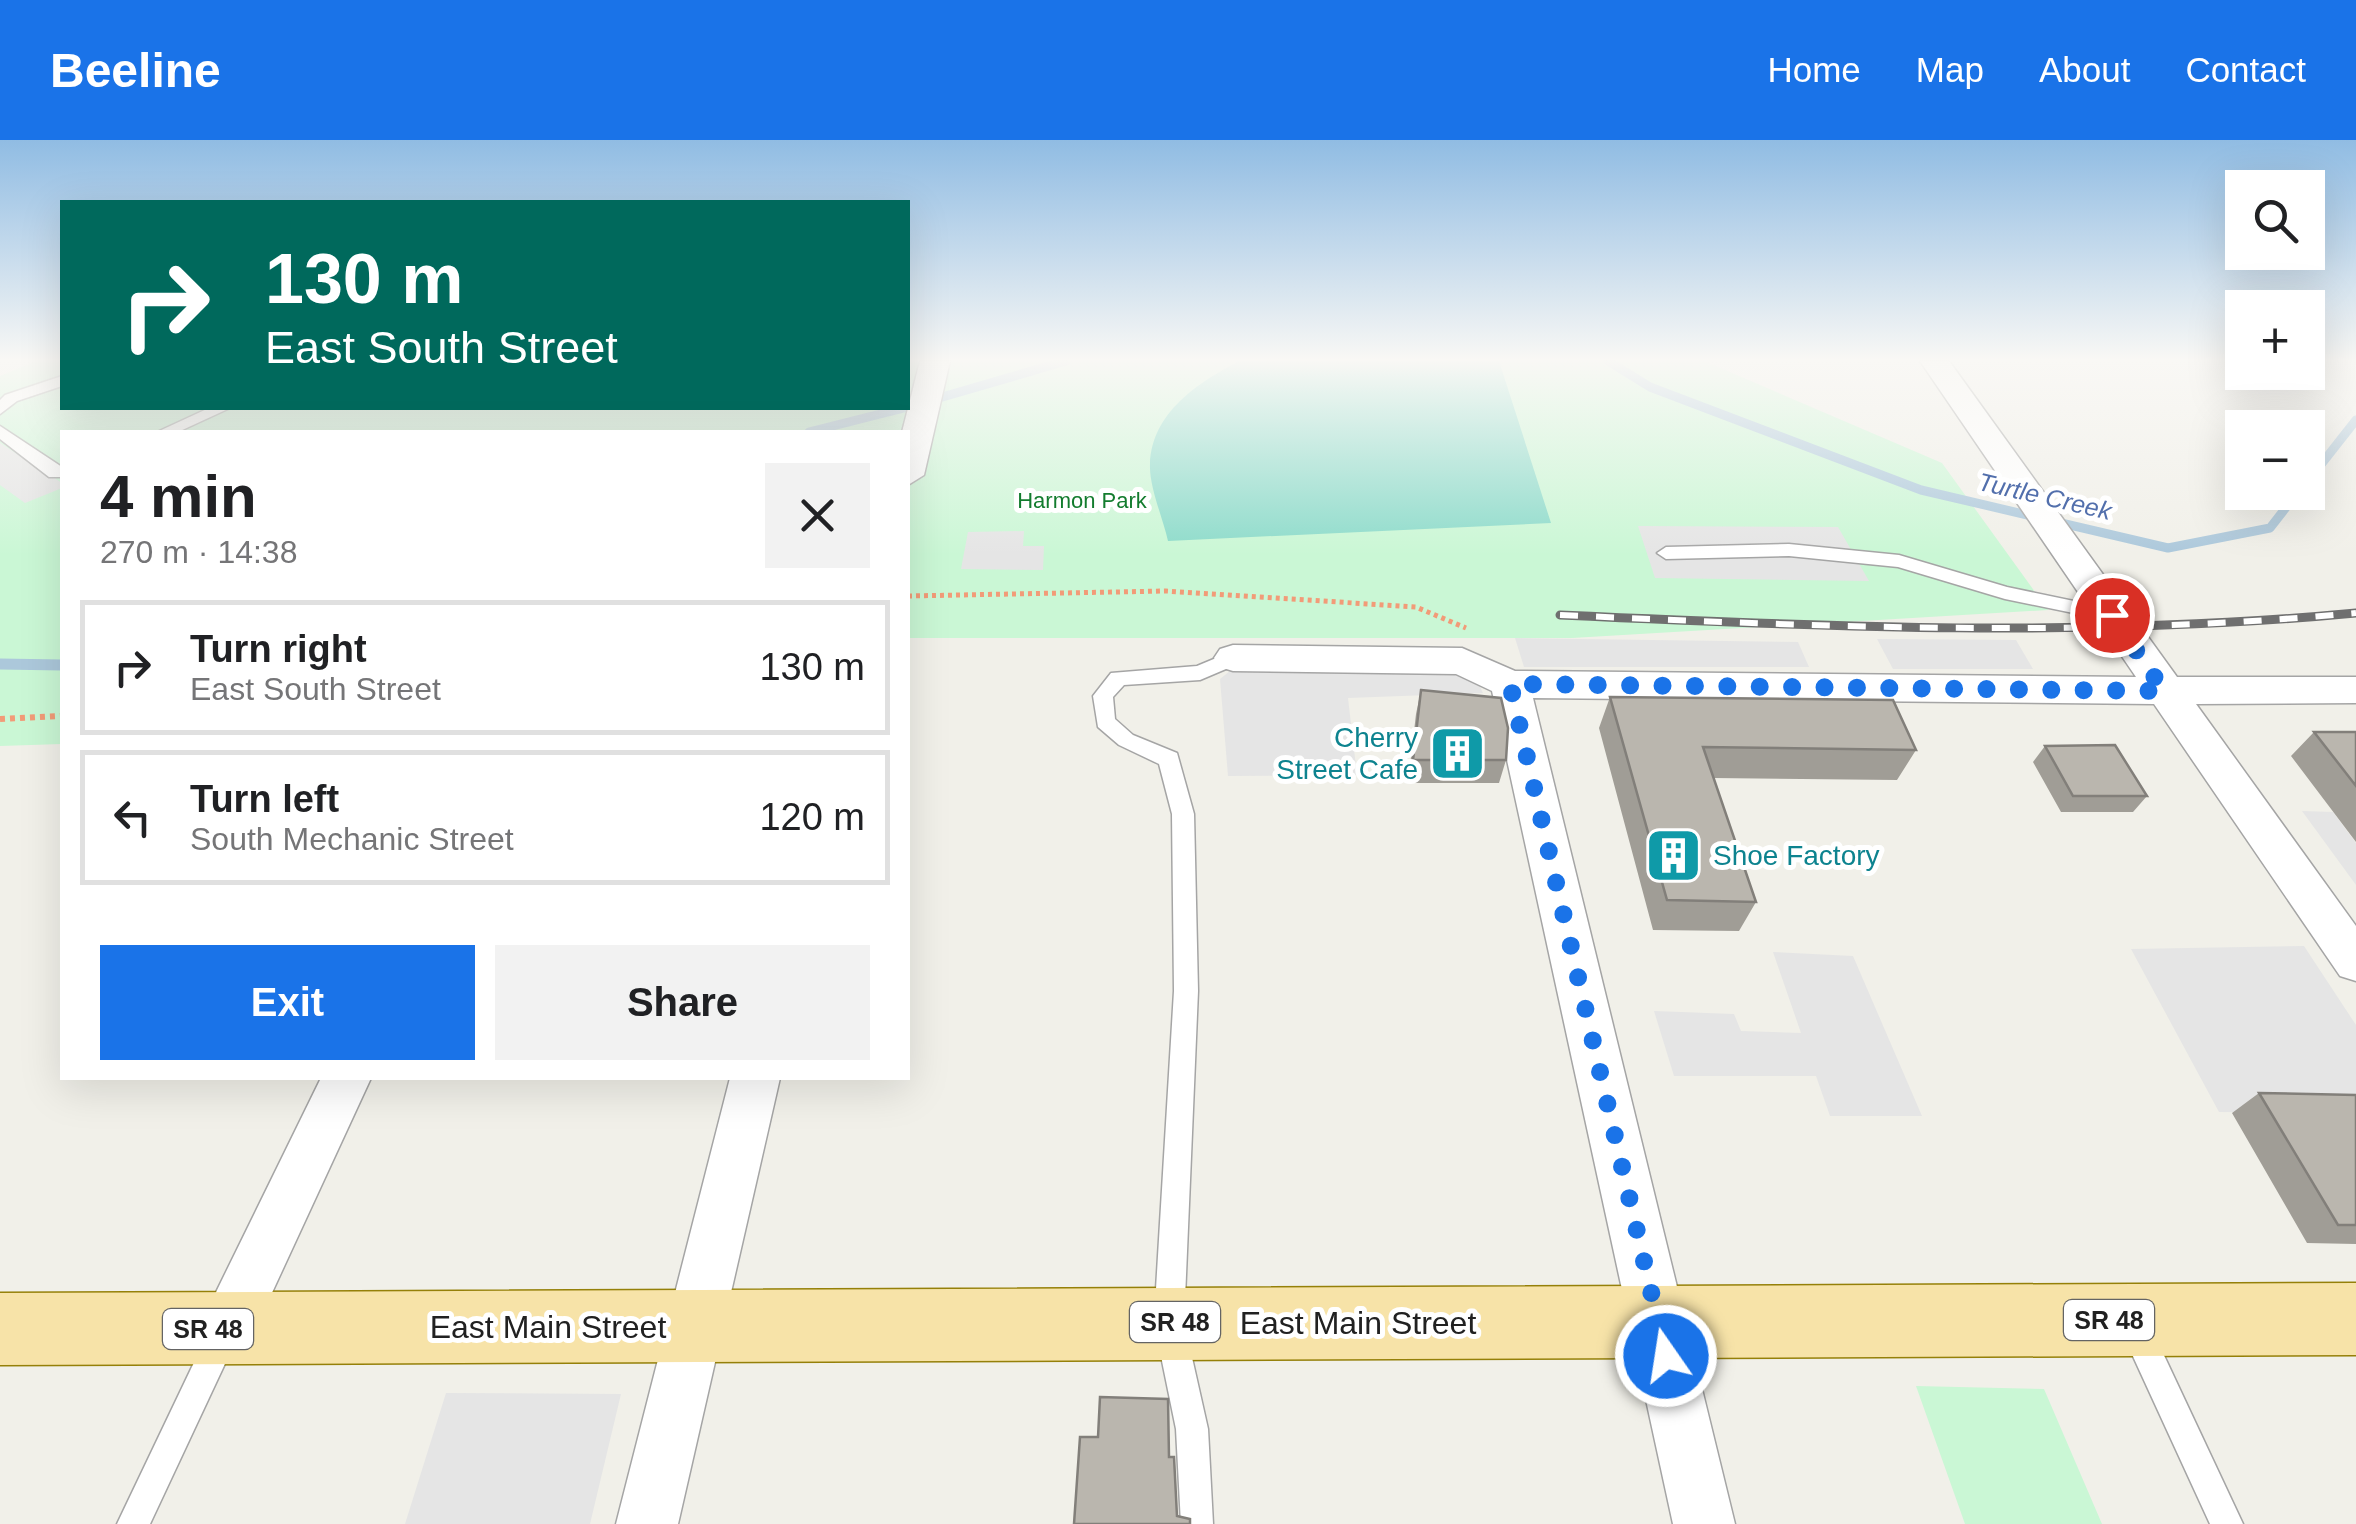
<!DOCTYPE html>
<html lang="en">
<head>
<meta charset="utf-8">
<style>
  body { margin:0; font-family:Helvetica,sans-serif; background:#f2f2f2; color:#202124; height:100vh; display:flex; flex-direction:column; font-size:38px; white-space:nowrap }
  * { box-sizing:border-box; margin:0 }
  p { font-size:32px; color:#757577 }
  .icon { flex:none; width:55px; height:55px; fill:none; stroke:currentColor; stroke-width:2; stroke-linecap:round; stroke-linejoin:round }
  .map { position:relative; flex:1; overflow:hidden }
  .drawer { position:absolute; left:60px; top:290px; width:850px; height:650px; display:flex; flex-direction:column; background:#fff; border-radius:0px; box-shadow:0 10px 40px #0002 }
  .drawer>* { flex:none }
  .banner { position:absolute; left:60px; top:60px; width:850px; height:210px; border-radius:0px; box-shadow:0 10px 40px #0002; background:#00695c; color:#fff; overflow:hidden }
  .tools { position:absolute; left:2225px; top:30px; display:grid; gap:20px }
  .tools a { display:grid; place-items:center; width:100px; height:100px; border-radius:0px; background:#fff; box-shadow:0 10px 40px #0002; font-size:50px }
  .pin { position:absolute; display:grid; place-items:center; width:85px; height:85px; color:#fff; margin:-42px; border:5px solid #fff; border-radius:50%; box-shadow:0 2px 10px #0007 }
  .me { position:absolute; width:110px; margin:-55px; rotate:347deg; stroke-linejoin:round; filter:drop-shadow(0 0 8px #0008) }
  .turn { display:flex; align-items:center; gap:35px; height:210px; padding:0 40px; font-size:45px }
  .turn .icon { width:130px; height:130px; stroke-width:2.5 }
  .turn b { display:block; font-size:70px; line-height:85px }
  .round { display:grid; place-items:center; flex:none; width:105px; height:105px; border-radius:0px; background:#f2f2f2 }
  .head { display:flex; align-items:center; justify-content:space-between; height:170px; padding:0 40px }
  h1 { font-size:60px; font-weight:600; line-height:75px }
  .primary-button { display:flex; gap:20px; margin-top:auto; padding:20px 40px }
  .primary-button a { flex:1; height:115px; border-radius:0px; background:#1a73e8; color:#fff; font-size:40px; font-weight:600; line-height:115px; text-align:center }
  .primary-button a+a { background:#f2f2f2; color:#202124 }
  ul { padding:0; list-style:none }
  li { display:flex; align-items:center; gap:30px; height:135px; margin:0 20px 15px; padding:0 20px; border:5px solid #e0e0e0; border-radius:0px }
  li div { flex:1 }
  li b { display:block; font-size:38px }
  li em { font-style:normal }
  header { display:flex; align-items:center; gap:60px; box-sizing:border-box; height:140px; padding:0 50px; background:#1a73e8; color:#fff }
  header strong { font-size:48px }
  nav { display:flex; gap:55px; margin-inline-start:auto; font-size:35px }
  .map>svg:first-child { display:block }
  .park { fill:#caf7d5 }
  .pitch { fill:#8cdbca }
  .parking { fill:#e5e5e5 }
  .lines { fill:none; stroke-linecap:round; stroke-linejoin:round }
  .stream-far1 { stroke:#acc8db; stroke-width:9 }
  .stream { stroke:#acc8db; stroke-width:11 }
  .lane-casing { stroke:#a5a5a5; stroke-width:3 }
  .street-casing { stroke:#a5a5a5; stroke-width:3 }
  .primary-casing { stroke:#958009; stroke-width:3 }
  .path-far1 { stroke:#f29b78; stroke-width:5; stroke-dasharray:4 4; stroke-linecap:butt }
  .path { stroke:#f29b78; stroke-width:6; stroke-dasharray:5 5; stroke-linecap:butt }
  .lane { fill:#fff; fill-rule:evenodd }
  .street { fill:#fff; fill-rule:evenodd }
  .primary { fill:#f7e3a8; fill-rule:evenodd }
  .rail-casing { stroke:#6f6f6f; stroke-width:9 }
  .rail { stroke:#fff; stroke-width:6; stroke-dasharray:18; stroke-linecap:butt }
  .wall { fill:#a09d96 }
  .building { fill:#bab6ae; stroke:#827f7a; stroke-width:2.5 }
  .route { stroke:#1a73e8; stroke-width:18; stroke-dasharray:0 32.4 }
  .labels { text-anchor:middle; stroke-width:10; stroke-linejoin:round; paint-order:stroke }
  .far-park-label { font-size:22px; fill:#137c2e; stroke:#fff }
  .far-water-label { font-size:25px; font-style:italic; fill:#526fac; stroke:#fff }
  .shield { fill:#fff; stroke:#646464; stroke-width:2.5 }
  .shield-label { font-size:25px; font-weight:bold; fill:#212121 }
  .culture-label { font-size:28px; fill:#0d838f; stroke:#fff; text-anchor:end }
  .near-street-label { font-size:32px; fill:#212121; stroke:#fff }
</style>
</head>
<body>
<header>
<strong>Beeline</strong>
<nav><a>Home</a><a>Map</a><a>About</a><a>Contact</a></nav>
</header>
<div class="map">
<svg width="2356" height="1384" viewBox="0 0 2356 1384">
  <rect width="100%" height="100%" fill="#f1f0e9"/>
  <path class="park" d="M36 221H62V268H908V221H1704L1942 323 2048 470 1572 498H908V292H62V604L0 606V236Z
    M1916 1246 2044 1249 2102 1384H1965Z"/>
  <path class="pitch" d="M1239 221H1499L1551 383 1168 401C1163 378 1149 347 1150 324 1152 272 1198 243 1239 221Z"/>
  <path class="parking" d="M0 303 62 343V348L25 363 0 345Z
    M1638 386 1838 387 1869 441 1655 438Z
    M1024 391 1023 406H1044L1043 430 961 429 968 392Z
    M1515 498 1798 502 1809 527H1524Z
    M1877 499 2016 500 2033 529H1893Z
    M1472 530 1483 553 1348 558 1357 635 1228 636 1220 539 1230 531Z
    M2302 671 2333 672 2356 703V745Z
    M2304 806 2356 885V973L2219 972 2131 809Z
    M1773 812 1853 816 1922 976H1830L1816 936H1674L1654 871 1734 874 1741 891 1801 893Z
    M446 1253 621 1254 590 1384H405Z"/>
  <g class="lines">
    <path class="stream-far1" d="M1608 221 1650 247 1921 350 2168 408 2270 388 2298 352
      M908 267 1066 221
      M809 292 904 268
      M2308 341 2356 280"/>
    <path class="stream" d="M0 524 62 525"/>
    <defs>
      <path id="lane" d="M62 236V246L17 261 0 274V260L5 255Z
        M209 268H230L178 292H157Z
        M0 286 62 327V337H49L0 299Z
        M1789 404 1899 415 2007 447 2112 469 2122 475 2112 481 2005 459 1898 427 1789 416 1666 419 1657 413 1666 407Z
        M1233 511 1243 518 1240 523 1200 540 1124 545 1113 557 1115 579 1133 595 1177 613 1194 674 1198 851 1184 1182 1208 1289 1213 1384H1181L1176 1289 1154 1182 1174 851 1172 674 1159 624 1119 605 1098 587 1093 556 1111 533 1197 526Z
        M2135 1173 2146 1177 2243 1384H2210L2120 1188 2124 1177Z
        M222 1183 233 1187 237 1198 150 1384H117L211 1187Z"/>
      <path id="street" d="M920 221H950L924 335 908 345V292H902Z
        M1920 221H1949L2177 537H2356V563L2196 564 2356 786V841L2340 836 2154 564 1533 558 1735 1384H1673L1492 551 1456 534 1233 531 1220 527 1214 518 1220 509 1233 505 1462 508 1515 531 2136 537Z
        M321 938H371L246 1209 226 1217 206 1209 198 1189Z
        M730 938H780L678 1384H616Z"/>
      <path id="primary" d="M2356 1143V1215L0 1225V1153Z"/>
    </defs>
    <use href="#lane" class="lane-casing"/>
    <use href="#street" class="street-casing"/>
    <use href="#primary" class="primary-casing"/>
    <path class="path-far1" d="M908 456 1166 451 1416 467 1466 488"/>
    <path class="path" d="M0 579 62 576"/>
    <use href="#lane" class="lane"/>
    <use href="#street" class="street"/>
    <use href="#primary" class="primary"/>
    <defs>
      <path id="rail" d="M1560 475C1826 487 2090 498 2356 473"/>
    </defs>
    <use href="#rail" class="rail-casing"/>
    <use href="#rail" class="rail"/>
  </g>
  <path class="wall" d="M1421 550 1506 620 1499 643H1408L1416 574Z
    M1610 557 1916 610 1897 640 1713 638 1756 762 1739 791 1653 790 1599 588Z
    M2314 592H2356V702L2291 616Z
    M2045 606 2147 656 2133 672H2061L2033 622Z
    M2259 953 2356 955V1104L2307 1103 2232 973Z"/>
  <path class="building" d="M1421 550 1501 558 1508 588 1506 620H1413Z
    M1610 557 1893 560 1916 610 1703 607 1756 762 1667 760Z
    M2314 592H2356V646Z
    M2115 605 2147 656H2073L2045 606Z
    M2259 953 2356 955V1085H2338Z
    M1100 1257 1168 1259 1169 1317H1174L1177 1376 1190 1379V1384H1074L1080 1297H1098Z"/>
  <linearGradient id="sky" x2="0" y2="1"><stop stop-color="#90bce3"/><stop offset="0.53" stop-color="#f9f8f5"/><stop offset="1" stop-color="#f9f8f5" stop-opacity="0"/></linearGradient>
  <rect width="2356" height="415" fill="url(#sky)"/>
  <g class="lines">
    <path class="route" d="M1666 1216 1510 544 2164 551 2112 475"/>
  </g>
  <defs>
    <symbol id="building-square" viewBox="-11 -11 22 22"><rect x="-9" y="-9" width="18" height="18" rx="4" fill="#0f9aa8" stroke="#fff"/><path d="M-4-6H4V6H1V3H-1V6H-4ZM-2.5-4.3h1.7v1.8h-1.7ZM.8-4.3h1.7v1.8H.8ZM-2.5-1h1.7V.8h-1.7ZM.8-1h1.7V.8H.8Z" fill="#fff"/></symbol>
  </defs>
  <g fill-rule="evenodd">
    <use href="#building-square" x="1426" y="582" width="63" height="63"/>
    <use href="#building-square" x="1642" y="684" width="63" height="63"/>
  </g>
  <g class="labels">
    <g class="far-park-label">
      <text x="1082" y="368">Harmon Park</text>
    </g>
    <g class="far-water-label">
      <text transform="translate(2045 356) rotate(13)" y="9">Turtle Creek</text>
    </g>
    <g class="shield">
      <rect x="2064" y="1160" width="90" height="40" rx="8"/>
      <rect x="1130" y="1162" width="90" height="40" rx="8"/>
      <rect x="163" y="1169" width="90" height="40" rx="8"/>
    </g>
    <g class="shield-label">
      <text x="2109" y="1189">SR 48</text>
      <text x="1175" y="1191">SR 48</text>
      <text x="208" y="1198">SR 48</text>
    </g>
    <g class="culture-label">
      <text x="1418" y="607">Cherry<tspan x="1418" dy="32">Street Cafe</tspan></text>
      <text x="1713" y="725" text-anchor="start">Shoe Factory</text>
    </g>
    <g class="near-street-label">
      <text x="1358" y="1194">East Main Street</text>
      <text x="548" y="1198">East Main Street</text>
    </g>
  </g>
</svg>
<div class="tools">
<a><svg class="icon" aria-label="search" viewBox="0 0 24 24"><circle cx="10" cy="10" r="6"/><path d="M15 15l6 6"/></svg></a>
<a>+</a>
<a>−</a>
</div>
<div class="pin" style="left:2112px;top:475px;background:#d93025"><svg class="icon" aria-label="arrive" viewBox="0 0 24 24"><path d="M6 21V4h12l-3 4 3 4H6"/></svg></div>
<svg class="me" style="left:1666px;top:1216px" viewBox="-20 -20 40 40"><circle r="17" fill="#1a73e8" stroke="#fff" stroke-width="3"/><path d="M0-11L8 9 0 5-8 9z" fill="#fff"/></svg>
<div class="banner">
<div class="turn"><svg class="icon" aria-label="right" viewBox="0 0 24 24"><path d="M7 20v-9h11M14 6l5 5-5 5"/></svg><div><b>130 m</b>East South Street</div></div>
</div>
<section class="drawer">
<div class="head"><div><h1>4 min</h1><p>270 m · 14:38</p></div><a class="round"><svg class="icon" aria-label="close" viewBox="0 0 24 24"><path d="M6 6l12 12M18 6L6 18"/></svg></a></div>
<ul>
<li><svg class="icon" aria-label="right" viewBox="0 0 24 24"><path d="M7 20v-9h11M14 6l5 5-5 5"/></svg><div><b>Turn right</b><p>East South Street</p></div><em>130 m</em></li>
<li><svg class="icon" aria-label="left" viewBox="0 0 24 24"><path d="M17 20v-9H6M10 6l-5 5 5 5"/></svg><div><b>Turn left</b><p>South Mechanic Street</p></div><em>120 m</em></li>
</ul>
<div class="primary-button"><a>Exit</a><a>Share</a></div>
</section>
</div>
</body>
</html>
